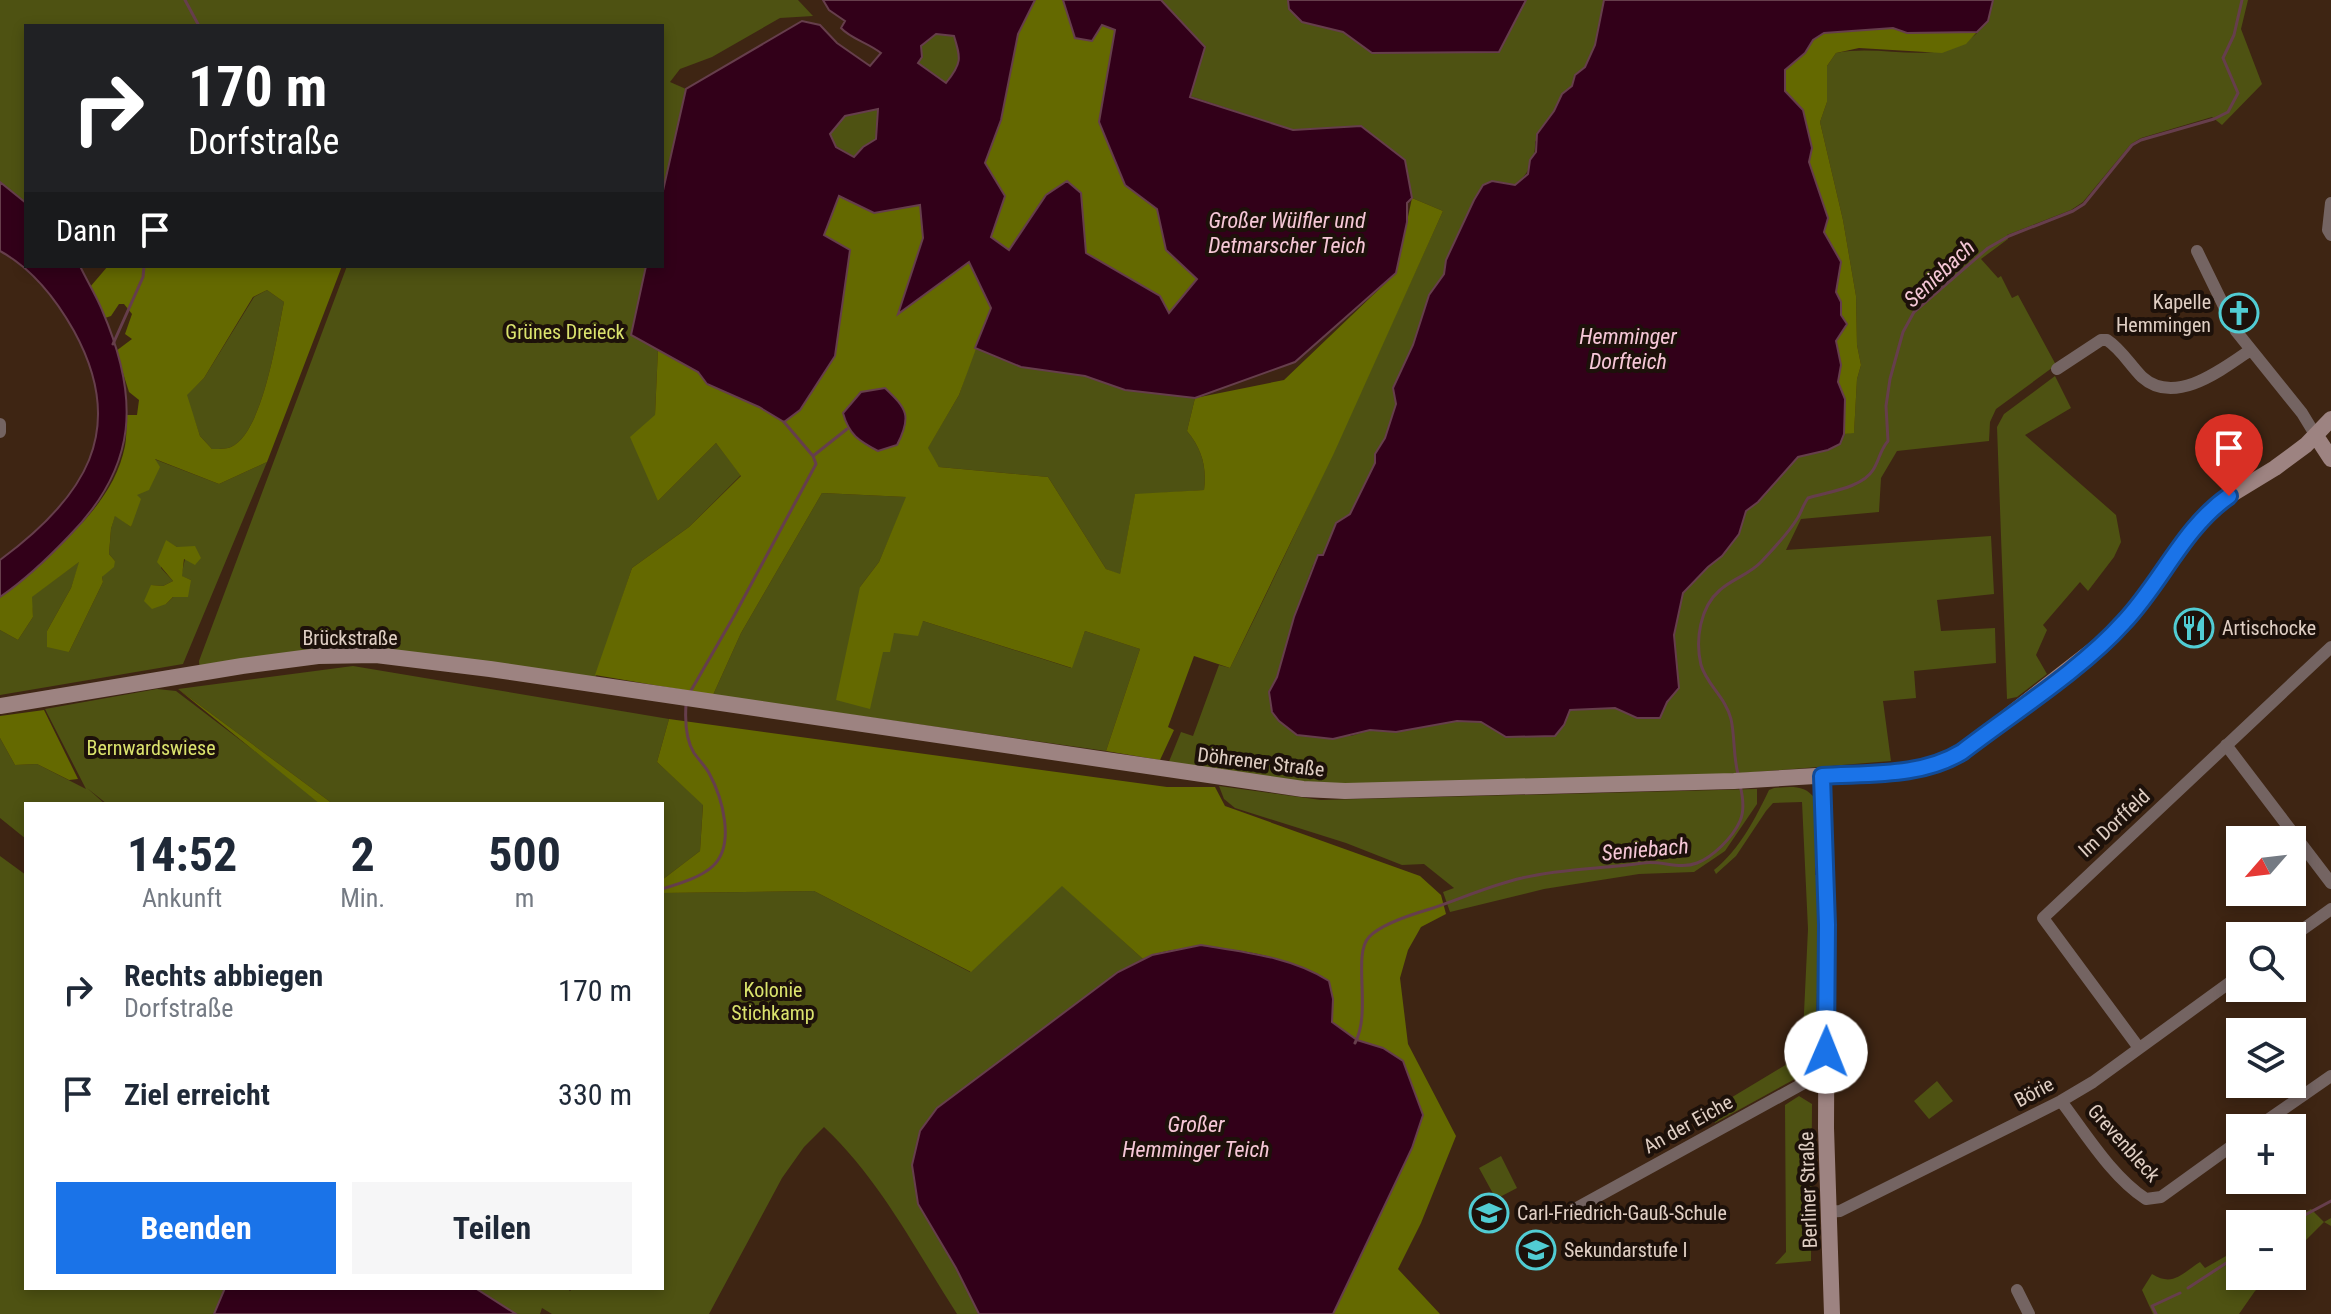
<!DOCTYPE html>
<html lang="de">
<head>
<meta charset="utf-8">
<style>
  body { margin:0; font-family:"Roboto Condensed",sans-serif; background:#f6f6f7; color:#1f2937; height:100vh; display:flex; flex-direction:column; font-size:30px; white-space:nowrap }
  * { box-sizing:border-box; margin:0 }
  p { font-size:26px; color:#747a83 }
  .icon { flex:none; width:44px; height:44px; fill:none; stroke:currentColor; stroke-width:2; stroke-linecap:round; stroke-linejoin:round }
  .map { position:relative; flex:1; overflow:hidden }
  .details { position:absolute; left:24px; top:802px; width:640px; height:488px; display:flex; flex-direction:column; background:#fff; border-radius:0px; box-shadow:0 4px 12px #0003 }
  .details>* { flex:none }
  .guide { position:absolute; left:24px; top:24px; width:640px; height:244px; border-radius:0px; box-shadow:0 4px 12px #0003; background:#202124; color:#fff; overflow:hidden }
  .needle { width:52px; rotate:242deg }
  .controls { position:absolute; left:2226px; top:826px; display:grid; gap:16px }
  .controls a { display:grid; place-items:center; width:80px; height:80px; border-radius:0px; background:#fff; box-shadow:0 4px 12px #0003; font-size:40px }
  .pin { position:absolute; display:grid; place-items:center; width:68px; height:68px; color:#fff; margin:-82px -34px; border-radius:50% 50% 50% 0; rotate:-45deg; box-shadow:0 0 8px #0007 }
  .pin .icon { rotate:45deg }
  .me { position:absolute; width:88px; margin:-44px; rotate:1deg; stroke-linejoin:round; filter:drop-shadow(0 0 6px #0008) }
  .turn { display:flex; align-items:center; gap:28px; height:168px; padding:0 32px; font-size:36px }
  .turn .icon { width:104px; height:104px; stroke-width:2.5 }
  .turn b { display:block; font-size:56px; line-height:68px }
  .then { display:flex; align-items:center; height:76px; padding:0 32px; background:#0003; gap:16px; font-size:30px }
  .eta { display:flex; justify-content:space-evenly; align-items:center; height:136px; text-align:center }
  .eta b { font-size:48px; font-weight:700; line-height:56px }
  .cta { display:flex; gap:16px; margin-top:auto; padding:16px 32px }
  .cta a { flex:1; height:92px; border-radius:0px; background:#1a73e8; color:#fff; font-size:32px; font-weight:700; line-height:92px; text-align:center }
  .cta a+a { background:#f6f6f7; color:#1f2937 }
  ul { padding:0; list-style:none }
  li { display:flex; align-items:center; gap:24px; height:104px; padding:0 32px }
  li div { flex:1 }
  li b { display:block; font-size:30px }
  li em { font-style:normal }
  .map>svg:first-child { display:block }
  .green { fill:#4e5212; fill-rule:evenodd }
  .forest { fill:#646900; fill-rule:evenodd }
  .water { fill:#320019; stroke:#663e4c; stroke-width:2; fill-rule:evenodd }
  .lines { fill:none; stroke-linecap:round; stroke-linejoin:round }
  .stream { stroke:#663e4c; stroke-width:3 }
  .street { stroke:#746462; stroke-width:12 }
  .secondary { stroke:#9d8381; stroke-width:16 }
  .route-casing { stroke:#114b97; stroke-width:20 }
  .route { stroke:#1a73e8; stroke-width:14 }
  .labels { text-anchor:middle; stroke-width:8; stroke-linejoin:round; paint-order:stroke }
  .poi-label { font-size:20px; fill:#e0cfc4; stroke:#1d110a; text-anchor:start }
  .park-label { font-size:20px; fill:#dbe36d; stroke:#1d110a }
  .street-label { font-size:20px; fill:#e0cfc4; stroke:#1d110a }
  .water-label { font-size:22px; font-style:italic; fill:#f6c7d7; stroke:#1d110a }
</style>
</head>
<body>
<div class="map">
<svg width="2331" height="1314" viewBox="0 0 2331 1314">
  <rect width="100%" height="100%" fill="#3e2513"/>
  <path class="green" d="M0 0H798L813 16 780 18 712 57 680 69 670 82 686 89 662 195V26H26V203L0 182Z
    M1161 0H1288L1289 9 1302 22 1343 32 1373 53 1499 52 1526 0H1604L1595 45 1585 67 1575 75 1572 86 1535 142C1536 157 1528 176 1515 185L1495 181 1474 200 1446 260 1444 274 1429 295 1413 345 1393 387 1396 404 1385 438 1375 454V463L1350 514 1336 523 1327 548 1313 565 1294 617 1277 678 1269 692 1272 712 1279 721 1351 736 1370 730 1396 732 1457 721 1481 722 1506 737 1564 725 1569 710 1615 708 1637 718 1660 717 1667 702 1679 688 1674 635 1683 594 1708 567 1722 556 1739 534 1746 511 1758 502 1798 456 1828 450 1840 444 1844 434 1854 432 1857 379 1861 365 1857 345 1856 296 1843 220 1820 122 1827 102V66L1836 53C1889 42 1948 73 1985 24 1990 17 1990 8 1993 0H2248L2241 29 2262 84 2222 125 2212 117 2141 138 2131 144 2083 202 2071 210 2007 235 2008 239 1981 259 1998 278 2001 276 2012 298 2018 295 2056 365 1996 409 1990 422 1989 441 1897 451 1881 478 1879 512 1801 519 1786 550 1991 536 1994 594 1937 600 1941 631 1995 628 1996 663 1914 671 1916 698 1883 701 1891 761 1706 776 1416 784 1304 783 1168 764 1181 732 1193 736 1219 665 1230 668C1305 518 1373 364 1443 211L1412 198 1405 160 1361 126 1293 130 1190 96 1205 47Z
    M936 34 954 35C961 59 962 63 946 83L918 63 922 57 921 46Z
    M878 109 876 139 863 147 854 157 836 146 830 134 844 116Z
    M347 266H646L631 335 658 349 655 415 658 501 716 443 741 475 689 527 632 568 595 679 408 653 200 673 199 661Z
    M267 290 284 302C277 335 263 433 231 447 226 449 217 449 212 449L200 436 186 395 204 378 254 297Z
    M975 348 1021 367 1085 376 1125 390 1195 398 1187 431C1202 449 1207 467 1204 490L1135 495 1120 575 1106 569 1048 477 939 467 927 449 959 395Z
    M2055 376 2071 408 2025 435 2116 515 2121 542 2114 557 2088 591 2080 582 2043 625 2047 630 2036 655 2047 674 2017 697 2007 699 1997 427 2004 414Z
    M154 459 219 484 267 462 183 664 0 695V630L18 640 33 617 31 597 80 561 71 588 47 631 69 652 103 582 102 577 115 561 109 554 111 529 115 515 131 527 136 495ZM166 541 177 547 185 559 181 576 191 580 166 604 151 585 163 586 173 581 161 568Z
    M822 493 907 497 879 562 860 587 883 652 894 632 923 621 1071 668 1085 631 1140 649 1106 751 713 695 741 633Z
    M353 666 669 719 657 762 703 804 700 851 662 880V804H333L178 689Z
    M157 689 176 691 324 804H107L87 788 105 804H26V839L0 818V738L15 765 37 764 86 789 45 709Z
    M1219 786 1321 800 1757 789V804L1725 851 1694 872 1639 874 1544 889 1450 912 1443 892 1454 888 1424 864 1402 865 1346 843 1235 808 1224 799Z
    M1774 788C1790 787 1805 784 1815 799L1818 867 1815 868V875H1818L1820 920 1814 1065 1813 1069 1715 1123 1709 1111 1802 1055 1808 929 1802 802 1773 803 1766 811 1736 856 1716 874 1714 870C1740 849 1755 819 1769 790Z
    M0 856 26 875V1288H225L214 1314H0Z
    M1062 885 1143 959 1118 972 937 1108 956 1268 979 1314H957C915 1249 881 1181 824 1127L804 1147 782 1178 709 1314H552L542 1308 540 1314H516L475 1288H567L570 1291 573 1288H662V893L814 891 970 972Z
    M1937 1081 1953 1101 1929 1119 1914 1101Z
    M1799 1096 1812 1104 1811 1261 1775 1264 1786 1252 1785 1105Z
    M1501 1156 1517 1188 1496 1199 1479 1168Z
    M2311 1209 2324 1222 2331 1218V1226L2324 1222 2292 1254V1224H2283Z
    M2240 1248V1276H2270L2255 1291 2239 1314H2153L2142 1290 2152 1274C2173 1287 2181 1274 2200 1262L2205 1268Z"/>
  <path class="forest" d="M1035 0H1063L1075 38 1102 25 1115 30 1099 122 1125 185 1157 209 1166 250 1197 278 1169 314 1160 296 1086 253 1081 193 1046 195 1009 250 990 237 1005 196 985 164 1001 120 1018 34Z
    M1893 28 1906 33 1977 32 1966 44 1942 53 1859 48 1836 53 1827 66V102L1820 122 1843 220 1856 296 1857 345 1861 365 1857 379 1854 433 1844 434 1845 399 1838 382 1841 365 1836 341 1841 315V302L1836 292 1841 262 1824 231 1828 218 1809 162 1812 148 1803 110 1785 91V70L1805 53 1813 40 1823 33Z
    M838 196 874 213 920 205 923 238 899 313 969 262 991 308 959 395 928 448 939 467 1048 477 1106 569 1120 574 1135 494 1204 490C1207 467 1202 449 1187 431L1195 398 1284 380 1396 273 1412 198 1443 211 1334 453 1230 668 1194 656 1168 727 1174 730 1160 760 1106 751 1140 649 1085 631 1072 668 923 621 918 636 894 633 890 652H883L870 709 836 700 860 587 879 562 906 497 822 493 741 633 713 695 595 675 632 568 689 527 741 476 716 443 658 501 630 437 655 415 658 349 698 372 707 384 759 407 784 422 800 410 835 355 850 251 824 235Z
    M108 266H342L267 462 219 484 155 459 160 467 149 490 137 495 141 499 131 527 115 516 111 529 109 554 115 561 114 567 102 577 103 582 69 652 47 647V631L71 588 79 562 32 597 33 617 18 640 0 630V597C46 555 112 512 125 446 127 436 126 425 127 415H137L139 400 129 392 116 351 132 339 125 334 132 314 124 304H119L111 316 105 318 90 287ZM267 290 284 302C277 335 263 433 231 447 226 449 218 449 212 449L200 436 187 395 204 378 253 297Z
    M166 540 177 547 195 546 201 558 195 565 184 559 182 576 191 580 188 597H173L166 604 152 609 144 601 151 585 163 586 173 581 157 562Z
    M178 689 333 804H320Z
    M44 710 78 779 69 780 37 764 15 765 0 738V716Z
    M669 719 1167 787H1215L1225 806 1420 876 1441 895 1446 914 1421 927 1408 950 1400 978 1408 1044 1456 1136 1421 1223 1398 1269 1440 1314H1333L1412 1148 1423 1115 1403 1061 1383 1048 1357 1040 1332 1022 1333 999 1329 981C1285 953 1192 935 1143 959L1062 886 971 972 814 891 662 893V880L700 851 703 805 657 762Z"/>
  <path class="water" d="M823 0H1035L1018 34 1001 120 985 163 1005 196 991 237 1009 250 1046 195 1067 181 1081 193 1086 253 1160 296 1169 313 1197 279 1166 250 1157 209 1125 185 1099 122 1115 30 1102 25 1092 41 1075 38 1063 0H1161L1205 47 1190 97 1293 130 1361 126 1405 160 1412 198 1407 203V222L1396 273 1295 362 1195 398 1125 390 1085 376 1021 367 975 348 991 308 969 262 898 314 923 238 920 205 874 213 839 196 824 235 850 250 835 356 800 410 784 422 759 407 707 384 698 372 631 335 646 266H662V195L686 89 802 21 820 25 837 43 870 66 881 53C867 42 851 39 841 28L845 21 829 10ZM936 34 954 36C961 59 962 63 946 83L918 63 922 57 921 46ZM878 109 876 139 863 147 854 157 836 147 830 134 845 116Z
    M1288 0H1526L1499 52 1372 53 1343 32 1302 22 1289 9Z
    M1604 0H1993L1988 21 1977 32 1907 33 1893 28 1824 33 1813 40 1805 53 1785 70V91L1803 110 1812 148 1809 162 1828 218 1824 232 1841 262 1836 292 1841 302V315L1847 324 1836 341 1841 365 1838 382 1845 399 1844 434 1840 444 1828 450 1798 457 1758 502 1746 511 1739 534 1722 556 1708 567 1683 593 1674 635 1679 688 1667 702 1660 718H1637L1615 708 1570 710 1564 725 1555 736 1506 737 1481 722 1457 721 1396 732 1370 730 1333 739 1297 735 1279 721 1272 712 1269 692 1277 677 1294 617 1318 555H1323L1336 523 1350 514 1375 463V454L1385 438 1396 404 1393 388 1413 345 1429 295 1444 274 1446 260 1474 200 1483 185 1492 181 1515 185 1528 174 1530 160 1536 152 1537 134 1554 111 1562 94 1572 86 1575 75 1585 67 1595 45Z
    M0 182 26 203V266H80C87 281 96 295 102 310 140 398 138 466 69 536 48 558 25 580 0 597V560C84 498 129 431 74 331 56 299 33 269 0 251Z
    M885 388C907 409 912 416 897 445L878 451C859 441 849 435 843 413L861 392Z
    M1201 945C1244 952 1292 957 1329 981L1333 999 1332 1022 1357 1040 1383 1048 1403 1061 1423 1115 1412 1148 1333 1314H979L956 1268 918 1204 912 1165 920 1131 937 1108 1118 972 1152 955Z
    M225 1288H475L516 1314H214Z"/>
  <g class="lines">
    <path class="stream" d="M185 0 199 26
      M113 344 143 277 144 266
      M813 456 847 429
      M689 694 734 616 816 464 813 456 784 422
      M1738 774C1733 755 1735 737 1731 719 1726 698 1707 685 1701 665 1695 640 1700 607 1720 590 1732 579 1750 574 1761 562 1773 549 1787 535 1797 519 1801 513 1803 505 1808 498 1827 492 1862 488 1873 470 1879 461 1880 450 1888 441L1886 406 1890 379 1903 332 1914 312 1988 248 2009 236 2073 211 2084 204 2132 145 2141 140 2214 119 2228 112 2238 93 2223 58 2234 35 2242 0
      M662 889C678 884 700 878 713 866 736 844 722 797 709 773 705 766 699 760 694 753 686 740 685 720 686 705
      M1355 1043C1372 1011 1352 955 1369 937 1381 924 1413 914 1430 909 1460 899 1491 885 1522 878 1562 868 1603 869 1643 863 1660 860 1680 870 1697 863 1713 857 1733 837 1740 821 1745 810 1743 797 1740 785
      M2288 1224 2331 1201
      M2188 1288 2240 1254
      M2156 1314 2152 1306 2180 1293"/>
    <path class="street" d="M2331 203 2328 230 2331 235
      M2197 251 2236 331 2302 413 2316 436
      M2057 369 2101 340H2107C2121 349 2130 365 2142 377 2174 406 2220 371 2249 351
      M0 424V432
      M2226 745 2331 883
      M2292 937 2331 909
      M2139 1048 2043 918 2331 647
      M2061 1101C2086 1134 2112 1177 2146 1199L2161 1197 2240 1140
      M2256 1128 2331 1076
      M1573 1210 1804 1083H1826
      M1828 1212 1840 1211 2061 1101 2093 1082 2240 975
      M2017 1290 2029 1314"/>
    <path class="secondary" d="M2316 436 2331 459
      M0 706 242 666 318 656 376 655 490 669 1303 789 1345 791 1734 781 1915 770 1939 764 1962 752 2111 636 2137 608 2201 519 2229 496 2275 468 2306 445 2331 419
      M1822 776 1827 925 1826 1128 1832 1314"/>
  </g>
  <g class="lines">
    <defs>
      <path id="route" d="M1826 1052 1827 925 1822 776C1869 773 1921 777 1962 752 2014 712 2082 669 2124 622 2162 582 2183 528 2229 496"/>
    </defs>
    <use href="#route" class="route-casing"/>
    <use href="#route" class="route"/>
  </g>
  <defs>
    <symbol id="church-ring" viewBox="-11 -11 22 22"><circle r="9.5" fill="#1d110a" stroke="#51ccd3" stroke-width="1.5"/><path d="M-1.2-6h2.4v3.5h3.3v2.4h-3.3V6h-2.4V-.1h-3.3v-2.4h3.3Z" fill="#51ccd3"/></symbol>
    <symbol id="restaurant-ring" viewBox="-11 -11 22 22"><circle r="9.5" fill="#1d110a" stroke="#51ccd3" stroke-width="1.5"/><path d="M-5-6h1v4h1v-4h1v4h1v-4h1v5L-1.5 .5V6h-2V.5L-5-1ZM5-6V6H3V1.5H1.5Q1.5-4 5-6Z" fill="#51ccd3"/></symbol>
    <symbol id="school-ring" viewBox="-11 -11 22 22"><circle r="9.5" fill="#1d110a" stroke="#51ccd3" stroke-width="1.5"/><path d="M0-5L7-2L0 1L-7-2ZM-4 1L0 2.5L4 1V4Q0 6-4 4Z" fill="#51ccd3"/></symbol>
  </defs>
  <g fill-rule="evenodd">
    <use href="#church-ring" x="2217" y="291" width="44" height="44"/>
    <use href="#restaurant-ring" x="2172" y="606" width="44" height="44"/>
    <use href="#school-ring" x="1467" y="1191" width="44" height="44"/>
    <use href="#school-ring" x="1514" y="1228" width="44" height="44"/>
  </g>
  <g class="labels">
    <g class="poi-label">
      <text x="2211" y="309" text-anchor="end">Kapelle<tspan x="2211" dy="23">Hemmingen</tspan></text>
      <text x="2222" y="635">Artischocke</text>
      <text x="1517" y="1220">Carl-Friedrich-Gauß-Schule</text>
      <text x="1564" y="1257">Sekundarstufe I</text>
    </g>
    <g class="park-label">
      <text x="565" y="339">Grünes Dreieck</text>
      <text x="151" y="755">Bernwardswiese</text>
      <text x="773" y="997">Kolonie<tspan x="773" dy="23">Stichkamp</tspan></text>
    </g>
    <g class="street-label">
      <text x="350" y="645">Brückstraße</text>
      <text transform="translate(1261 762) rotate(7)" y="7">Döhrener Straße</text>
      <text transform="translate(2114 823) rotate(-43)" y="7">Im Dorffeld</text>
      <text transform="translate(2034 1092) rotate(-28)" y="7">Börie</text>
      <text transform="translate(1688 1124) rotate(-29)" y="7">An der Eiche</text>
      <text transform="translate(2124 1143) rotate(48)" y="7">Grevenbleck</text>
      <text transform="translate(1808 1190) rotate(-92)" y="7">Berliner Straße</text>
    </g>
    <g class="water-label">
      <text x="1287" y="228">Großer Wülfler und<tspan x="1287" dy="25">Detmarscher Teich</tspan></text>
      <text transform="translate(1939 273) rotate(-43)" y="8">Seniebach</text>
      <text x="1628" y="344">Hemminger<tspan x="1628" dy="25">Dorfteich</tspan></text>
      <text transform="translate(1645 849) rotate(-5)" y="8">Seniebach</text>
      <text x="1196" y="1132">Großer<tspan x="1196" dy="25">Hemminger Teich</tspan></text>
    </g>
  </g>
</svg>
<div class="controls">
<a><svg class="needle" viewBox="-14 -14 28 28"><path d="M0-13l5 13h-10z" fill="#e53935"/><path d="M0 13l5-13h-10z" fill="#747a83"/></svg></a>
<a><svg class="icon" aria-label="search" viewBox="0 0 24 24"><circle cx="10" cy="10" r="6"/><path d="M15 15l6 6"/></svg></a>
<a><svg class="icon" aria-label="layers" viewBox="0 0 24 24"><path d="M12 4l9 5-9 5-9-5zM3 14l9 5 9-5"/></svg></a>
<a>+</a>
<a>−</a>
</div>
<div class="pin" style="left:2229px;top:496px;background:#d93025"><svg class="icon" aria-label="arrive" viewBox="0 0 24 24"><path d="M6 21V4h12l-3 4 3 4H6"/></svg></div>
<svg class="me" style="left:1826px;top:1052px" viewBox="-20 -20 40 40"><circle r="19" fill="#fff"/><path d="M0-13L10 11 0 6-10 11z" fill="#1a73e8"/></svg>
<div class="guide">
<div class="turn"><svg class="icon" aria-label="right" viewBox="0 0 24 24"><path d="M7 20v-9h11M14 6l5 5-5 5"/></svg><div><b>170 m</b>Dorfstraße</div></div>
<div class="then">Dann<svg class="icon" aria-label="arrive" viewBox="0 0 24 24"><path d="M6 21V4h12l-3 4 3 4H6"/></svg></div>
</div>
<section class="details">
<div class="eta">
<div><b>14:52</b><p>Ankunft</p></div>
<div><b>2</b><p>Min.</p></div>
<div><b>500</b><p>m</p></div>
</div>
<ul>
<li><svg class="icon" aria-label="right" viewBox="0 0 24 24"><path d="M7 20v-9h11M14 6l5 5-5 5"/></svg><div><b>Rechts abbiegen</b><p>Dorfstraße</p></div><em>170 m</em></li>
<li><svg class="icon" aria-label="arrive" viewBox="0 0 24 24"><path d="M6 21V4h12l-3 4 3 4H6"/></svg><div><b>Ziel erreicht</b></div><em>330 m</em></li>
</ul>
<div class="cta"><a>Beenden</a><a>Teilen</a></div>
</section>
</div>
</body>
</html>
